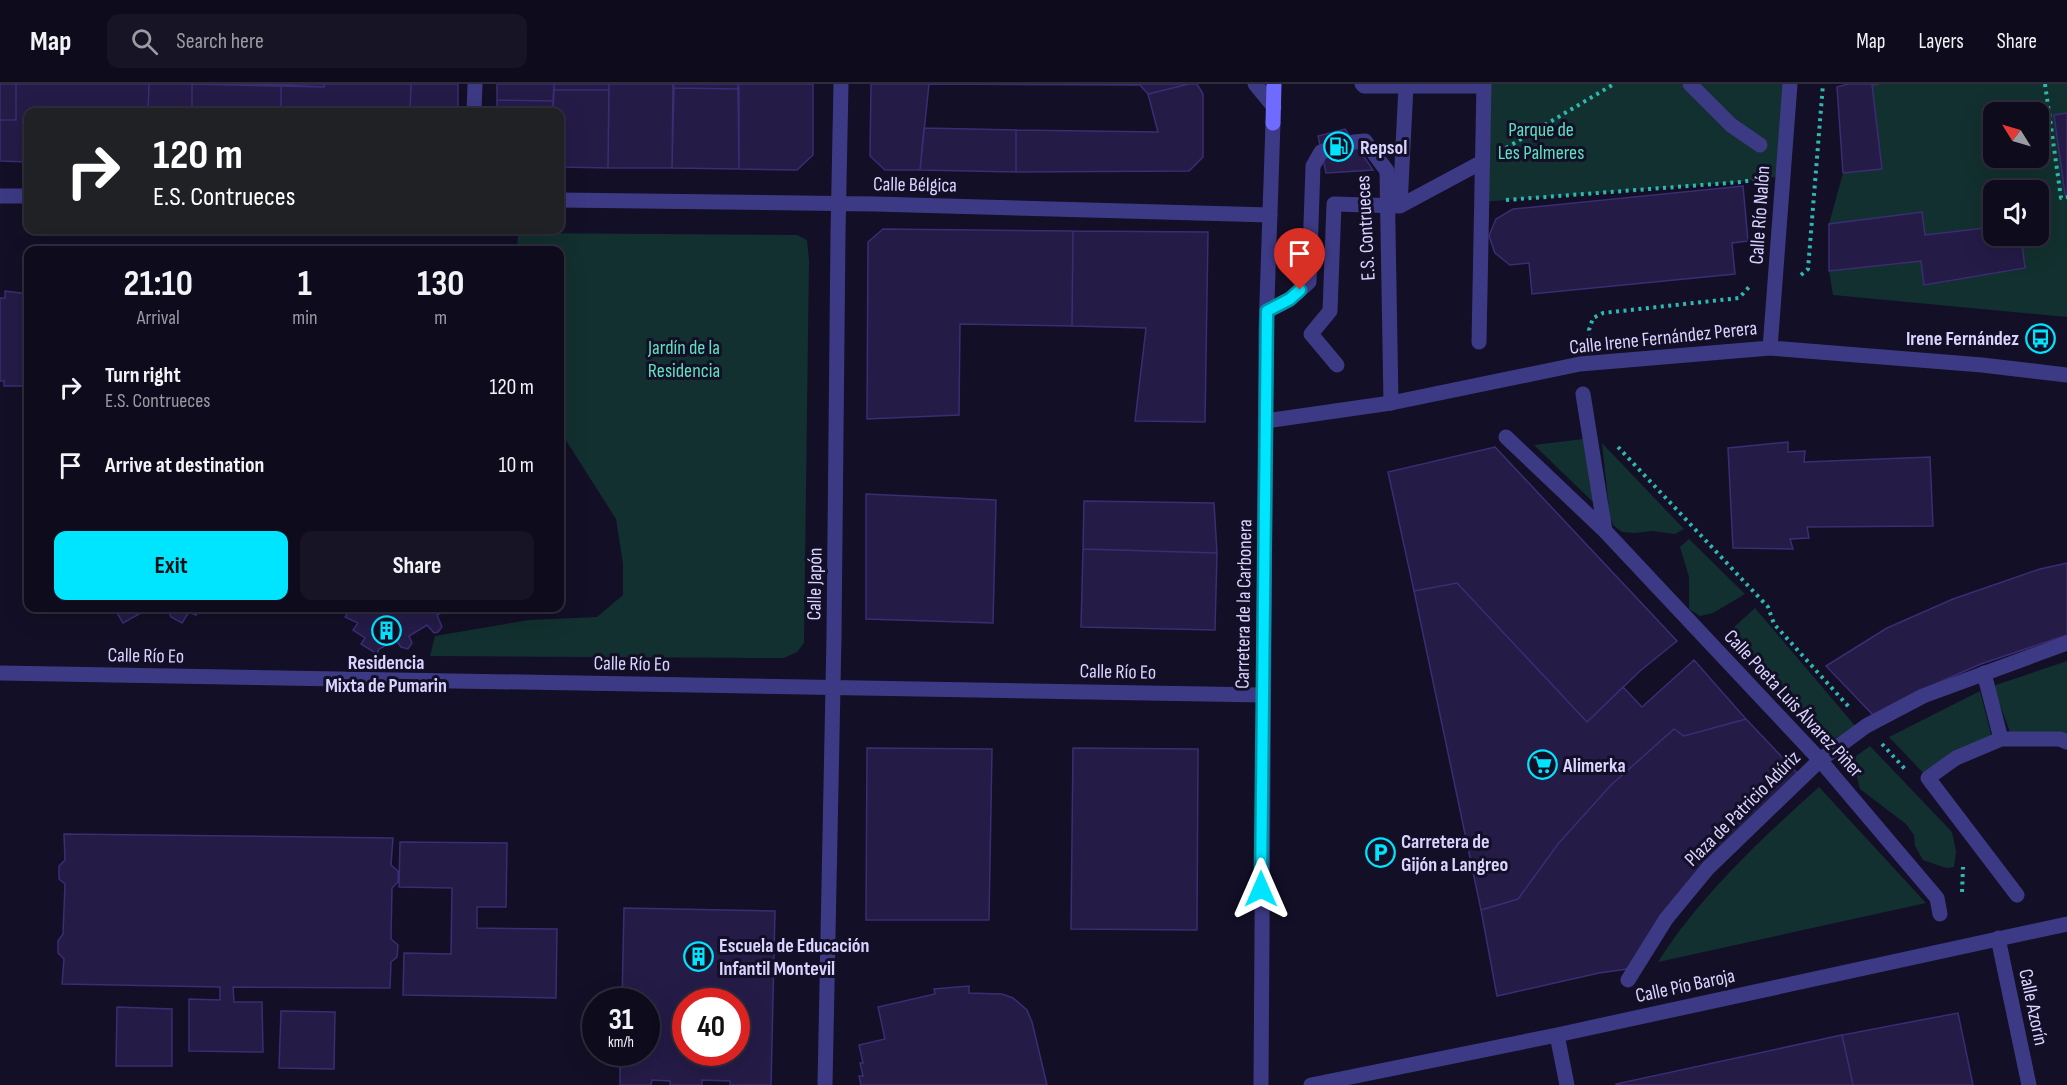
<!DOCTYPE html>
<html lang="en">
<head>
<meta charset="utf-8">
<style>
  body { margin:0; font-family:"Sofia Sans Condensed",sans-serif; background:#171425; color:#f1f3f6; height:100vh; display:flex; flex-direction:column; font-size:22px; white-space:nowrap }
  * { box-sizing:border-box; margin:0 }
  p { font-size:20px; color:#9b9ba3 }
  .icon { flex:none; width:33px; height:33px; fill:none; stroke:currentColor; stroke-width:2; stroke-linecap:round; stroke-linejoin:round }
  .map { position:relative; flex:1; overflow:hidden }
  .side { position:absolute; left:24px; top:162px; width:540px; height:366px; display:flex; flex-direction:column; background:#0e0b1c; border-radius:12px; box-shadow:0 6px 24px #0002,0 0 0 2px #2e2b3b }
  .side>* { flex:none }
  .banner { position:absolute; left:24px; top:24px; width:540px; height:126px; border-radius:12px; box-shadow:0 6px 24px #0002,0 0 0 2px #2e2b3b; background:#202124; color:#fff; overflow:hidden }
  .needle { width:39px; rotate:307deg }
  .tools { position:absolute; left:1983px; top:18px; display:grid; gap:12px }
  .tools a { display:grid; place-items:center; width:66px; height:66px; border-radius:12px; background:#0e0b1c; box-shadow:0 6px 24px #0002,0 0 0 2px #2e2b3b; font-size:30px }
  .speed { position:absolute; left:582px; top:904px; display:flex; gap:12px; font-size:30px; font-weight:700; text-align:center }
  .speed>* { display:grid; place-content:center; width:78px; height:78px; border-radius:50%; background:#0e0b1c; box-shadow:0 6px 24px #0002,0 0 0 2px #2e2b3b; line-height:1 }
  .speed small { font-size:15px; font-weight:400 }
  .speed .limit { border:9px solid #d22; background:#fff; color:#111 }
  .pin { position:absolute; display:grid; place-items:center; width:51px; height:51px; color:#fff; margin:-62px -26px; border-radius:50% 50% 50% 0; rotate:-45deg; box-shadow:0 0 6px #0007 }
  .pin .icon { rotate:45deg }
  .me { position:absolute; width:66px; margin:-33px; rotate:0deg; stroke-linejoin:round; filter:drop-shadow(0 0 4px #0008) }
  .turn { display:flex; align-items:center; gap:21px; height:126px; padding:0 30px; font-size:27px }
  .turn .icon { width:78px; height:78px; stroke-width:2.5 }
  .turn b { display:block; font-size:42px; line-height:51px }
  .eta { display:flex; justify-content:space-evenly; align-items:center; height:102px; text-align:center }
  .eta b { font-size:36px; font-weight:700; line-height:42px }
  .button { display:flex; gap:12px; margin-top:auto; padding:12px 30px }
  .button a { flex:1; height:69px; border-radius:12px; background:#00e5ff; color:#111; font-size:24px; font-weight:700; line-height:69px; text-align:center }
  .button a+a { background:#171425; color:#f1f3f6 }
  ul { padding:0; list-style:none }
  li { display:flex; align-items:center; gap:18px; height:78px; padding:0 30px }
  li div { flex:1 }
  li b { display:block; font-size:22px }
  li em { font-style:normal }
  header { display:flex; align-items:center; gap:36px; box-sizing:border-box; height:84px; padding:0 30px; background:#0e0b1c; border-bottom:2px solid #2e2b3b }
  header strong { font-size:28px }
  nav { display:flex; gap:33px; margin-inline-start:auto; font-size:21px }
  .search { width:420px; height:54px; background:#171425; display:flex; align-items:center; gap:15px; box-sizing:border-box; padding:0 21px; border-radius:12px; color:#9b9ba3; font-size:22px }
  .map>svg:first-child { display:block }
  .green { fill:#12302f; fill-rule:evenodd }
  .building { fill:#241b47; stroke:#3b2d73; stroke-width:1.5; fill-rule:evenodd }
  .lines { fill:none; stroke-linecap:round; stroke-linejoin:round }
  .path { stroke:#2fb8b0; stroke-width:4; stroke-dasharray:3 4.5; stroke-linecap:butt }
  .service { stroke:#3d3a85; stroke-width:15 }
  .pedestrian { stroke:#3d3a85; stroke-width:15 }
  .minor { stroke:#3d3a85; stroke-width:15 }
  .tertiary { stroke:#3d3a85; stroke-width:15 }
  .secondary { stroke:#6f6bff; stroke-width:15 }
  .route-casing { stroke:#0095a6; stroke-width:15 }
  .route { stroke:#00e5ff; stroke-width:10 }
  .labels { text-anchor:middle; stroke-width:6; stroke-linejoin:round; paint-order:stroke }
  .park-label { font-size:20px; fill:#5fe0c0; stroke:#130f26 }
  .poi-label { font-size:20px; font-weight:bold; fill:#d9d4ff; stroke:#130f26; text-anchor:start }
  .street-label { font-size:20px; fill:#d9d4ff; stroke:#130f26 }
</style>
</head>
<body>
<header>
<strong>Map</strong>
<div class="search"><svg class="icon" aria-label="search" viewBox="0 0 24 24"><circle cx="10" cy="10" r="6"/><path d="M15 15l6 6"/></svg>Search here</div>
<nav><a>Map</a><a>Layers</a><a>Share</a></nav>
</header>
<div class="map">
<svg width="2067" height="1001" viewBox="0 0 2067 1001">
  <rect width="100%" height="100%" fill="#130f26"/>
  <path class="green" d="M1484 0H1790L1782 92 1741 98 1481 118Z
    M1879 0H2067V29L2054 31 2065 110H2067V233L1833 211 1829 187 1921 177 1925 200 2025 184 2021 152H2038V106H1994L1993 143 1925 151 1922 128 1829 140 1843 89 1882 84 1872 1ZM1994 28H2038V74H1994Z
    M518 149 797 151 807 156 809 176 804 559 797 568 784 574 430 572 435 552 529 536 597 533 623 511V480L616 435 560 347V166H517Z
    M1583 355 1593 418 1534 361Z
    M1602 359 1684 445 1675 450 1653 447 1634 449 1622 448 1614 442 1610 434Z
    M1689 455 1745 510 1713 529 1700 532 1689 525V493L1680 463Z
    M1755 524 1857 644 1836 658 1819 644 1797 634 1781 616 1762 583 1735 557 1732 545Z
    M2067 577V654L2010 648 1993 602Z
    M1980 607 1993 658 1928 694 1889 653Z
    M1870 662 1952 748 1956 767 1954 783 1946 784 1923 776 1915 762 1914 751 1906 740 1860 705 1852 675Z
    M1819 703 1926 819 1658 878C1701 811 1760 756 1819 703Z"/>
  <path class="building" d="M0 0H16V36H0Z
    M16 0H149L148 28H28V78L0 77V36H16Z
    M149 0H371H324V3L192 0V28H148Z
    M192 0 281 1V28H192Z
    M324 0H411L410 28H281V1L324 3Z
    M411 0H458V28H410Z
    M497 0H554L553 17 497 16Z
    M554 0H609V6H554Z
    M609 0H673L672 84H608Z
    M673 0H738L739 5 674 4Z
    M738 0H813V71L797 86 739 85Z
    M871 0H929L920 86H885L870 72Z
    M929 0H1139V1Z
    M1139 0H1189L1148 10Z
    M1189 0H1197L1203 10V73L1189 87 1016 88V46L1158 48 1148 10Z
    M1848 0H1879L1872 1 1882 85 1843 89 1837 3Z
    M674 4 739 5V85L672 84Z
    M554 6H609L608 84 560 83V28H553Z
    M497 16 553 17V28H497Z
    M2067 29V110H2065L2054 31Z
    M924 44 1016 46V88L920 86Z
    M1345 45 1373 86 1326 89 1318 52Z
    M1743 102 1748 157 1732 159 1735 190 1532 210 1529 179 1510 181 1495 169 1489 152 1496 135 1513 125Z
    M1922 128 1925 151 1994 143V152H2021L2025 184 1924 201 1921 177 1829 187V140Z
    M883 145 1073 147 1072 242 960 240 959 331 867 335 868 158Z
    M1073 147 1208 148 1205 338 1135 337 1146 244 1072 242Z
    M5 207 28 210V302H4V297H0V214H5Z
    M1788 358V368L1805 367 1804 378 1930 373 1933 442 1807 443 1809 454 1790 455 1793 465 1733 464 1728 364Z
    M1495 363 1677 557 1640 587 1587 638 1457 499 1414 507 1388 388Z
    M866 410 996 416 993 539 866 535Z
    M1084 417 1214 419 1217 469 1083 465Z
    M1083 465 1217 469 1215 546 1081 543Z
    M2067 479V551L1981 580 1921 606 1875 633 1826 582 1887 544 1953 515 2040 485Z
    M1457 499 1587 638 1623 603 1642 623 1694 576 1746 635 1684 652 1674 645 1611 701 1558 760 1518 815 1481 826 1414 507Z
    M114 524H150L123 539Z
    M167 524H201L196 531 189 528 182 539 171 533Z
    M346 524H451L437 531 442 543 438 548 434 549 427 541 409 552 412 559 408 565 401 563 396 556 379 565 377 570 361 560 365 554 353 546 358 539 345 533 350 526Z
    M1746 635 1800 692 1665 835 1634 884 1599 889 1497 912 1481 826 1518 815 1558 760 1611 701 1674 645 1684 652Z
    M867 664 992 665 989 836H866Z
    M1073 664 1198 665 1197 846 1071 845Z
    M64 750 393 754 391 781 398 787V798L392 804 391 855 398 861 397 873 391 878 390 904 233 903 234 918H262L263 968 189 967V915L220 916V903L62 900 64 875 58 869V857L63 850 65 800 59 795V782L65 776Z
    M400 758 507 759 506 823H477V844L557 845 556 914 403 911 404 869 451 870 452 804 399 803Z
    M624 824 775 827 771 1001H730V997L702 996V1001H670V997L652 996 651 1001H620V969H646V918H622ZM686 918H736V969H686Z
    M969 902V909L1002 910 1013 914 1027 926 1032 938 1047 1001H861L859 992H863L860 979H863L859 961 885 955 878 923 935 910 934 905Z
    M117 923 172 925V982H116Z
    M281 927 335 928 334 985 279 984Z
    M1958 929 1973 1001H1853L1842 951Z
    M1842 951 1853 1001H1616V1000Z"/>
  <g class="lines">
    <path class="path" d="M2045 0 2061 114 2067 113
      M1506 64 1614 0
      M1506 116 1741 98 1758 95
      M1801 191 1808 185 1823 0
      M1590 254 1589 246 1593 234 1603 229 1739 214 1750 202
      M1618 363 1768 523 1774 540 1849 623
      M1882 660 1905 685
      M1962 808 1963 783"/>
    <path class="service" d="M1267 227 1290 215 1309 198 1313 82 1321 68 1354 58 1365 57 1387 87 1391 319"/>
    <path class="pedestrian" d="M1362 0 1364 2H1484
      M1690 0 1731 41 1760 61
      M1400 122 1482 78
      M1479 258 1484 0
      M1337 281 1311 250 1330 227 1334 120 1400 122 1406 2
      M1583 310 1605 447
      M1506 353 1605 447 1820 676 1937 814 1940 830
      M1984 589 2001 655
      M2017 811 1928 694 1956 674 2001 655H2060L2067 658
      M1628 896 1666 835 1708 784 1820 676 1866 642 1923 612 2067 559"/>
    <path class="minor" d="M474 28 475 0
      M0 112H28
      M560 116 875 120 1270 131
      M1770 264 1790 0
      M1266 337 1391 319 1580 280 1770 264 1982 281 2067 291
      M0 589 1263 611
      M1998 854 2029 1001
      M1557 951 1567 1001
      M825 1001 834 552 838 149 841 0
      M1311 1001 1557 951 2067 840"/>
    <path class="tertiary" d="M1255 0 1274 23
      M1261 1001 1266 247 1273 39"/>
    <path class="secondary" d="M1273 39 1274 0"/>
  </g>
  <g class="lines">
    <defs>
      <path id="route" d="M1261 805 1267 227 1290 215 1300 206"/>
    </defs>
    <use href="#route" class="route-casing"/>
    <use href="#route" class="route"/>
  </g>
  <defs>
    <symbol id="fuel-ring" viewBox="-11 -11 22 22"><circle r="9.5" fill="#130f26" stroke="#00e5ff" stroke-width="1.5"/><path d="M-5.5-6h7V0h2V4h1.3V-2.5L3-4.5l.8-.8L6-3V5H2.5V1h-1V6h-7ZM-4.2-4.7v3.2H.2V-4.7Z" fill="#00e5ff"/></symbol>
    <symbol id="bus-ring" viewBox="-11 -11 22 22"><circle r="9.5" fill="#130f26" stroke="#00e5ff" stroke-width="1.5"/><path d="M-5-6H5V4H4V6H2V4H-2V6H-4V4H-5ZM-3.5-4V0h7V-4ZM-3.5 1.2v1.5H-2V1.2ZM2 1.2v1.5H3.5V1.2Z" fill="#00e5ff"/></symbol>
    <symbol id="building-ring" viewBox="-11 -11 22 22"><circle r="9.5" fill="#130f26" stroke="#00e5ff" stroke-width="1.5"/><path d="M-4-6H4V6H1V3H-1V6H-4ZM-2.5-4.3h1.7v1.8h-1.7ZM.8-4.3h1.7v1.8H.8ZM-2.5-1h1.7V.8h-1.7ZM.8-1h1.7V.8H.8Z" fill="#00e5ff"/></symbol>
    <symbol id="supermarket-ring" viewBox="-11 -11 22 22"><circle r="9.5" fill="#130f26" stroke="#00e5ff" stroke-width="1.5"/><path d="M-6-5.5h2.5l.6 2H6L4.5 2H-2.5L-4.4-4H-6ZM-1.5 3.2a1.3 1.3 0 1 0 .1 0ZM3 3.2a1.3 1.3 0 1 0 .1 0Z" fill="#00e5ff"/></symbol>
    <symbol id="parking-ring" viewBox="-11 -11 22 22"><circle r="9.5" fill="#130f26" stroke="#00e5ff" stroke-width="1.5"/><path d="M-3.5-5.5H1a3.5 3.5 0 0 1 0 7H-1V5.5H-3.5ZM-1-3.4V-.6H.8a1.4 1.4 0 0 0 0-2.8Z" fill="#00e5ff"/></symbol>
  </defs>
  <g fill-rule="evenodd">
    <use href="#fuel-ring" x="1322" y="46" width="33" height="33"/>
    <use href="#bus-ring" x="2024" y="238" width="33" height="33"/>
    <use href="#building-ring" x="370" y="530" width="33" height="33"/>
    <use href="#supermarket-ring" x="1526" y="664" width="33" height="33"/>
    <use href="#parking-ring" x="1364" y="752" width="33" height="33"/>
    <use href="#building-ring" x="682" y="856" width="33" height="33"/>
  </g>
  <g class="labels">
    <g class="park-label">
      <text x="1541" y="52">Parque de<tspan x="1541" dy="23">Les Palmeres</tspan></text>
      <text x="684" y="270">Jardín de la<tspan x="684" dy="23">Residencia</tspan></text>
    </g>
    <g class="poi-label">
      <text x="1360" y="70">Repsol</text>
      <text x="2019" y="261" text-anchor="end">Irene Fernández</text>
      <text x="386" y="585" text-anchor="middle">Residencia<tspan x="386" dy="23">Mixta de Pumarin</tspan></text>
      <text x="1563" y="688">Alimerka</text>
      <text x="1401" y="764">Carretera de<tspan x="1401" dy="23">Gijón a Langreo</tspan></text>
      <text x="719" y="868">Escuela de Educación<tspan x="719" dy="23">Infantil Montevil</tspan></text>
    </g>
    <g class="street-label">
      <text transform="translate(915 100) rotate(1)" y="7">Calle Bélgica</text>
      <text transform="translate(1759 131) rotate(-86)" y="7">Calle Río Nalón</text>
      <text transform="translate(1365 144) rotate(-93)" y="7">E.S. Contrueces</text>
      <text transform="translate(1663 253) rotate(-6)" y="7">Calle Irene Fernández Perera</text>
      <text transform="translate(814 500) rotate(-89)" y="7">Calle Japón</text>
      <text transform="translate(1243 520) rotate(-89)" y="7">Carretera de la Carbonera</text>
      <text transform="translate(146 571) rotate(1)" y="7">Calle Río Eo</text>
      <text transform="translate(632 579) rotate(1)" y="7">Calle Río Eo</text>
      <text transform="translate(1118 587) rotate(1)" y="7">Calle Río Eo</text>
      <text transform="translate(1794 619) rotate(47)" y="7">Calle Poeta Luis Álvarez Piñer</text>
      <text transform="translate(1742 724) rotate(-45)" y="7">Plaza de Patricio Adúriz</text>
      <text transform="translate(1685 901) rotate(-12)" y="7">Calle Pío Baroja</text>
      <text transform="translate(2034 923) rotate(78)" y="7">Calle Azorín</text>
    </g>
  </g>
</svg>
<div class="tools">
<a><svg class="needle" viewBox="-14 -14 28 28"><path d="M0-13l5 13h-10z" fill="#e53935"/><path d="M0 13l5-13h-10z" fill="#9b9ba3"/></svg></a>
<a><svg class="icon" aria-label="sound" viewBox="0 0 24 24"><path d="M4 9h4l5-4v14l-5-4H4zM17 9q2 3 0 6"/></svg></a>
</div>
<div class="speed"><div>31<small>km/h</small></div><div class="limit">40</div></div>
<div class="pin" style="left:1300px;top:206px;background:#d93025"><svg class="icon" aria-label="arrive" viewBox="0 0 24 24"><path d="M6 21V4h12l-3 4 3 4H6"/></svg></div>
<svg class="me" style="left:1261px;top:805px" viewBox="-20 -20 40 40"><path d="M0-17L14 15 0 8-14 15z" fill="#00e5ff" stroke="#fff" stroke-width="4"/></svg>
<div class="banner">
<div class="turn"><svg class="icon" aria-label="right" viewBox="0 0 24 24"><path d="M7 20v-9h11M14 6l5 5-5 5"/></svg><div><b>120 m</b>E.S. Contrueces</div></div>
</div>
<section class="side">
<div class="eta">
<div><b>21:10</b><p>Arrival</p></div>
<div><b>1</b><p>min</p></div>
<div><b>130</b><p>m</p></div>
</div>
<ul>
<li><svg class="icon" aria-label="right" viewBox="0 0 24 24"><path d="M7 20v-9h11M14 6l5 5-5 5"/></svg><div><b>Turn right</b><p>E.S. Contrueces</p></div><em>120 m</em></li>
<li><svg class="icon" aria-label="arrive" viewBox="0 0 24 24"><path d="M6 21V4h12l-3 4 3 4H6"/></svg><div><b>Arrive at destination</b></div><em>10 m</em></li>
</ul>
<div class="button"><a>Exit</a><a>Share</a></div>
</section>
</div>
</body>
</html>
